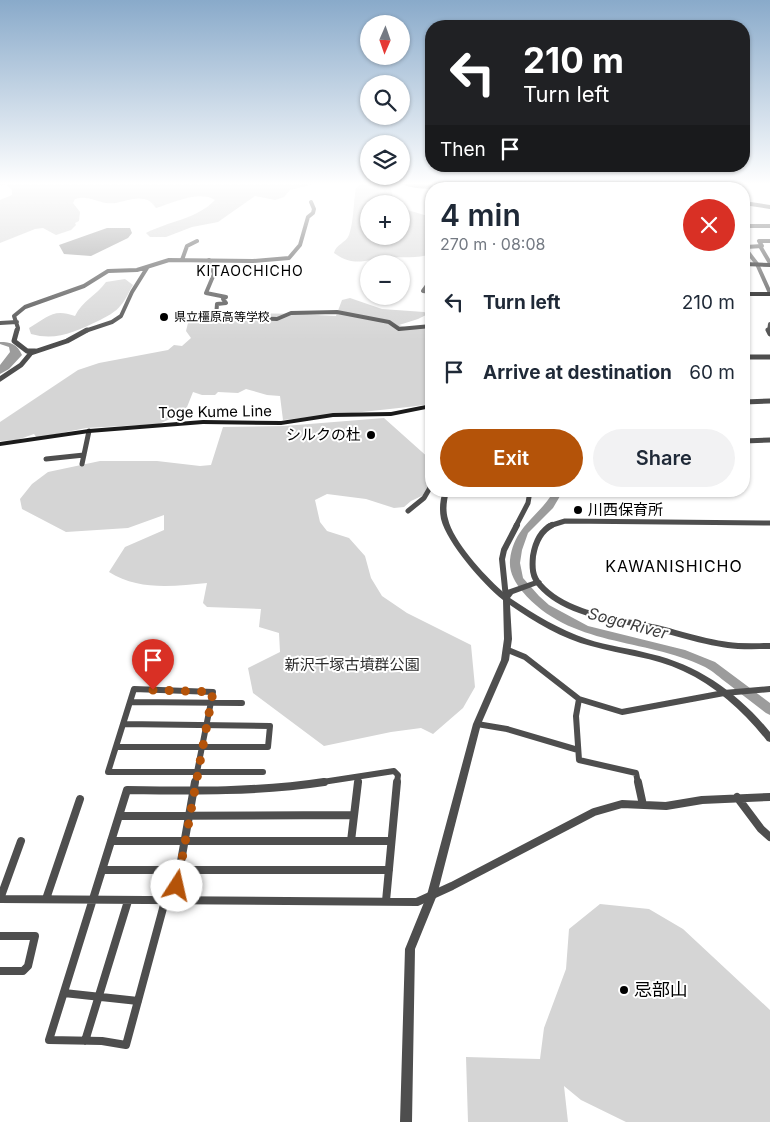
<!DOCTYPE html>
<html lang="en">
<head>
<meta charset="utf-8">
<style>
  body { margin:0; font-family:Inter,"Noto Sans JP",sans-serif; background:#f2f2f3; color:#1f2937; height:100vh; display:flex; flex-direction:column; font-size:19px; white-space:nowrap }
  * { box-sizing:border-box; margin:0 }
  p { font-size:16px; color:#747a83 }
  .icon { flex:none; width:28px; height:28px; fill:none; stroke:currentColor; stroke-width:2; stroke-linecap:round; stroke-linejoin:round }
  .map { position:relative; flex:1; overflow:hidden }
  .panel { position:absolute; left:425px; top:182px; width:325px; height:315px; display:flex; flex-direction:column; background:#fff; border-radius:20px; box-shadow:0 1px 4px #0004 }
  .panel>* { flex:none }
  .banner { position:absolute; left:425px; top:20px; width:325px; height:152px; border-radius:20px; box-shadow:0 1px 4px #0004; background:#202124; color:#fff; overflow:hidden }
  .needle { width:32px; rotate:182deg }
  .controls { position:absolute; left:360px; top:15px; display:grid; gap:10px }
  .controls a { display:grid; place-items:center; width:50px; height:50px; border-radius:50%; background:#fff; box-shadow:0 1px 4px #0004; font-size:25px }
  .pin { position:absolute; display:grid; place-items:center; width:42px; height:42px; color:#fff; margin:-51px -21px; border-radius:50% 50% 50% 0; rotate:-45deg; box-shadow:0 0 5px #0007 }
  .pin .icon { rotate:45deg }
  .me { position:absolute; width:55px; margin:-28px; rotate:10deg; stroke-linejoin:round; filter:drop-shadow(0 0 4px #0008) }
  .turn { display:flex; align-items:center; gap:18px; height:105px; padding:0 15px; font-size:22px }
  .turn .icon { width:65px; height:65px; stroke-width:2.5 }
  .turn b { display:block; font-size:35px; line-height:42px }
  .then { display:flex; align-items:center; height:48px; padding:0 15px; background:#0003; gap:10px; font-size:19px }
  .round { display:grid; place-items:center; flex:none; width:52px; height:52px; border-radius:26px; background:#f2f2f3 }
  .headline { display:flex; align-items:center; justify-content:space-between; height:85px; padding:0 15px }
  h1 { font-size:30px; font-weight:600; line-height:38px }
  .primary-button { display:flex; gap:10px; margin-top:auto; padding:10px 15px }
  .primary-button a { flex:1; height:58px; border-radius:30px; background:#b45309; color:#fff; font-size:20px; font-weight:600; line-height:58px; text-align:center }
  .primary-button a+a { background:#f2f2f3; color:#1f2937 }
  ul { padding:0; list-style:none }
  li { display:flex; align-items:center; gap:15px; height:70px; padding:0 15px }
  li div { flex:1 }
  li b { display:block; font-size:19px }
  li em { font-style:normal }
  .map>svg:first-child { display:block }
  .green { fill:#d5d5d5 }
  .water { fill:#9c9c9c }
  .lines { fill:none; stroke-linecap:round; stroke-linejoin:round }
  .river { fill:#9c9c9c; fill-rule:evenodd }
  .minor-far3 { stroke:#4e4e4e; stroke-width:4 }
  .minor-far2 { stroke:#4e4e4e; stroke-width:5 }
  .minor-far1 { stroke:#4e4e4e; stroke-width:6 }
  .minor { stroke:#4e4e4e; stroke-width:8 }
  .tertiary { fill:#4e4e4e; fill-rule:evenodd }
  .secondary { fill:#1b1b1b; fill-rule:evenodd }
  .primary { fill:#000; fill-rule:evenodd }
  .route { stroke:#b45309; stroke-width:9; stroke-dasharray:0 16.2 }
  .poi-dot { fill:#000; stroke:#fff; stroke-width:2 }
  .labels { text-anchor:middle; stroke-width:4; stroke-linejoin:round; paint-order:stroke }
  .far-poi-label { font-size:12px; fill:#000; stroke:#fff; text-anchor:start }
  .far-neighbourhood-label { font-size:14px; letter-spacing:1px; fill:#000; stroke:#fff }
  .street-label { font-size:15px; fill:#000; stroke:#fff }
  .poi-label { font-size:15px; fill:#000; stroke:#fff; text-anchor:end }
  .park-label { font-size:15px; fill:#2c2c2c; stroke:#fff }
  .neighbourhood-label { font-size:16px; letter-spacing:1px; fill:#000; stroke:#fff }
  .water-label { font-size:16px; font-style:italic; fill:#3d3d3d; stroke:#fff }
  .near-poi-label { font-size:18px; fill:#000; stroke:#fff; text-anchor:start }
</style>
</head>
<body>
<div class="map">
<svg width="770" height="1122" viewBox="0 0 770 1122">
  <rect width="100%" height="100%" fill="#fff"/>
  <path class="green" d="M0 183H319L290 190 284 197 275 200 255 196 218 222 192 227 166 237H150L146 233C169 221 197 219 215 200 199 190 173 203 156 208 153 204 150 200 144 199 131 196 119 205 106 203 95 201 86 195 75 199L73 203 80 212 79 221 75 223 76 225 71 230 56 235 43 228 35 229 0 243V200L12 195V190L6 185 0 186Z
    M362 183H388L390 184 394 204H369V236H401V208L431 217V254C417 259 402 256 388 258 366 259 355 268 334 253 336 244 346 243 349 235 354 221 353 204 356 188Z
    M494 183H625L626 189H494L497 185Z
    M125 279 133 285C129 291 126 300 121 305 116 312 106 317 98 321 75 332 56 341 31 334L29 328C48 317 53 308 75 316 82 301 97 295 106 282Z
    M350 298 382 309 424 312 428 314 418 319 399 325 408 328 431 327V404C382 411 333 414 283 420L280 396 267 395 246 389 238 393 218 392 215 395H202L193 392 187 407 172 418 159 424 86 428 37 438 34 434 17 440 0 441V422L78 370 99 363 168 350 174 345 182 346 191 338 186 331 188 323C232 310 290 313 336 316L342 300Z
    M384 418 431 460V483L428 493 411 501 404 507 394 508 366 499 327 494 315 500 320 522 327 531 349 538 365 556 371 578 382 596 407 613 471 645 475 687 463 708 433 734 421 728 391 732 324 746 253 693 248 668 280 652 279 633 259 627 261 609 207 607 203 603 207 583C174 586 139 591 109 572L125 547 164 530V515L128 528 66 532 22 509 20 499 32 484 48 472 100 461H157L200 466 211 465 223 427 284 426Z
    M600 904 649 909 683 929 770 1010V1122H626L581 1100 564 1086 568 1122H468L466 1057 540 1059 544 1028 566 969 569 929Z"/>
  <path class="water" d="M107 228H130L132 233 128 238 91 256 64 254 59 245Z
    M0 342C11 342 17 344 22 355L9 369 0 374V365L10 352 9 347 0 344Z"/>
  <g class="lines">
    <path class="river" d="M718 183H724L722 189H716Z
      M554 491H563L553 508 528 533 522 550 520 563 523 578 539 596 549 605 588 626 685 650 715 662 770 703V715L766 713C753 703 740 693 727 683 720 678 713 671 705 667 644 637 570 648 522 591 515 582 509 573 510 560 514 526 538 518 554 491Z"/>
    <path class="minor-far3" d="M404 183C421 190 439 184 456 189
      M613 189 614 183
      M744 203 770 207
      M744 226H770
      M760 246 770 263
      M744 247 757 264 770 293
      M746 247 762 246 759 241H770
      M182 260 187 246 197 241
      M209 260 214 274 206 293 226 297 223 299 226 303 217 304 216 317 277 319 291 313 337 312 389 322 399 329 431 326
      M431 280 423 291 431 292
      M0 323 17 322
      M17 331 18 328 14 316 25 307 84 286 108 271 137 270 169 260 253 261 289 258 300 245 308 217 313 213 314 209 311 202
      M85 331 112 322 121 316 132 292 147 268
      M769 331 770 324"/>
    <path class="minor-far2" d="M17 330 14 341 27 351H35
      M768 330 770 334
      M744 357H770
      M0 379 21 365 31 353 67 341 87 330
      M744 402 770 401
      M744 441 770 440
      M431 452V455
      M46 459 84 455
      M82 464 89 431
      M408 511 424 498 431 486
      M516 526 528 503 530 491
      M549 526 565 521 770 523"/>
    <path class="minor-far1" d="M552 525C540 531 535 544 533 556 532 567 532 577 540 585 567 616 619 619 657 628 680 634 704 642 728 645 742 647 756 646 770 646
      M506 598 502 559 504 550 517 525
      M508 650 525 657 579 699 622 712 724 693 770 689
      M134 689 213 692 197 772H108Z
      M579 699 576 716 579 760 636 773 638 783
      M130 702 242 703
      M477 724 507 729 578 750
      M116 747H268L270 726 123 724
      M197 772H263
      M195 783 197 772
      M316 783 394 771 398 775 397 783
      M358 783 359 777"/>
    <path class="minor" d="M638 782 643 805
      M737 797 761 829 770 837
      M119 816 354 815
      M111 841H391
      M351 841 358 782
      M102 870H389
      M0 899 417 902 452 886 594 812 622 804 666 806 702 800 770 797
      M0 899 21 841
      M46 899 80 799
      M165 901 126 1045 102 1041 49 1040 127 790C193 791 259 792 324 782
      M174 901 195 782
      M386 901 397 782
      M0 936H35L28 966 23 971H0
      M64 993 138 1001
      M85 1041 128 901"/>
    <path class="tertiary" d="M443 491H449C447 500 445 509 448 519 453 541 484 575 502 591L505 594 507 590 536 580H540L542 582 540 584 513 594 510 598C534 614 560 630 587 639 608 646 630 648 651 654 699 665 739 694 770 732V742L767 741C744 712 716 686 683 671 654 657 622 655 591 646 563 639 534 622 510 605L512 639 509 660 481 724 437 895 415 949 412 1122H400L405 949 427 895 473 724 501 660 504 639 503 600C483 584 447 543 441 519 439 509 440 500 443 491Z"/>
    <path class="secondary" d="M431 404V408L391 416 333 417 281 425 203 424 89 433 0 446V442L89 429 203 420 281 421 333 413 391 412Z"/>
    <path class="primary" d="M637 183H641V189H637Z
      M701 183H705L704 189H699Z
      M744 262 770 263V267L744 266Z
      M744 292H770V296H744Z"/>
  </g>
  <linearGradient id="sky" x2="0" y2="1"><stop stop-color="#89aaca"/><stop offset="0.54" stop-color="#fff"/><stop offset="1" stop-color="#fff" stop-opacity="0"/></linearGradient>
  <rect width="770" height="340" fill="url(#sky)"/>
  <g class="lines">
    <path class="route" d="M153 690 213 692 177 886"/>
  </g>
  <g class="poi-dot">
    <circle cx="164" cy="317" r="5"/>
    <circle cx="371" cy="435" r="5"/>
    <circle cx="578" cy="510" r="5"/>
    <circle cx="624" cy="990" r="5"/>
  </g>
  <g class="labels">
    <g class="far-poi-label">
      <text x="174" y="321">県立橿原高等学校</text>
    </g>
    <g class="far-neighbourhood-label">
      <text x="250" y="276">KITAOCHICHO</text>
    </g>
    <g class="street-label">
      <text transform="translate(215 412) rotate(-1)" y="5">Toge Kume Line</text>
    </g>
    <g class="poi-label">
      <text x="361" y="440">シルクの杜</text>
      <text x="588" y="515" text-anchor="start">川西保育所</text>
    </g>
    <g class="park-label">
      <text x="352" y="670">新沢千塚古墳群公園</text>
    </g>
    <g class="neighbourhood-label">
      <text x="674" y="572">KAWANISHICHO</text>
    </g>
    <g class="water-label">
      <text transform="translate(628 623) rotate(15)" y="6">Soga River</text>
    </g>
    <g class="near-poi-label">
      <text x="634" y="996">忌部山</text>
    </g>
  </g>
</svg>
<div class="controls">
<a><svg class="needle" viewBox="-14 -14 28 28"><path d="M0-13l5 13h-10z" fill="#e53935"/><path d="M0 13l5-13h-10z" fill="#747a83"/></svg></a>
<a><svg class="icon" aria-label="search" viewBox="0 0 24 24"><circle cx="10" cy="10" r="6"/><path d="M15 15l6 6"/></svg></a>
<a><svg class="icon" aria-label="layers" viewBox="0 0 24 24"><path d="M12 4l9 5-9 5-9-5zM3 14l9 5 9-5"/></svg></a>
<a>+</a>
<a>−</a>
</div>
<div class="pin" style="left:153px;top:690px;background:#d93025"><svg class="icon" aria-label="arrive" viewBox="0 0 24 24"><path d="M6 21V4h12l-3 4 3 4H6"/></svg></div>
<svg class="me" style="left:177px;top:886px" viewBox="-20 -20 40 40"><circle r="19" fill="#fff"/><path d="M0-13L10 11 0 6-10 11z" fill="#b45309"/></svg>
<div class="banner">
<div class="turn"><svg class="icon" aria-label="left" viewBox="0 0 24 24"><path d="M17 20v-9H6M10 6l-5 5 5 5"/></svg><div><b>210 m</b>Turn left</div></div>
<div class="then">Then<svg class="icon" aria-label="arrive" viewBox="0 0 24 24"><path d="M6 21V4h12l-3 4 3 4H6"/></svg></div>
</div>
<section class="panel">
<div class="headline"><div><h1>4 min</h1><p>270 m · 08:08</p></div><a class="round" style="background:#d93025;color:#fff"><svg class="icon" aria-label="close" viewBox="0 0 24 24"><path d="M6 6l12 12M18 6L6 18"/></svg></a></div>
<ul>
<li><svg class="icon" aria-label="left" viewBox="0 0 24 24"><path d="M17 20v-9H6M10 6l-5 5 5 5"/></svg><div><b>Turn left</b></div><em>210 m</em></li>
<li><svg class="icon" aria-label="arrive" viewBox="0 0 24 24"><path d="M6 21V4h12l-3 4 3 4H6"/></svg><div><b>Arrive at destination</b></div><em>60 m</em></li>
</ul>
<div class="primary-button"><a>Exit</a><a>Share</a></div>
</section>
</div>
</body>
</html>
